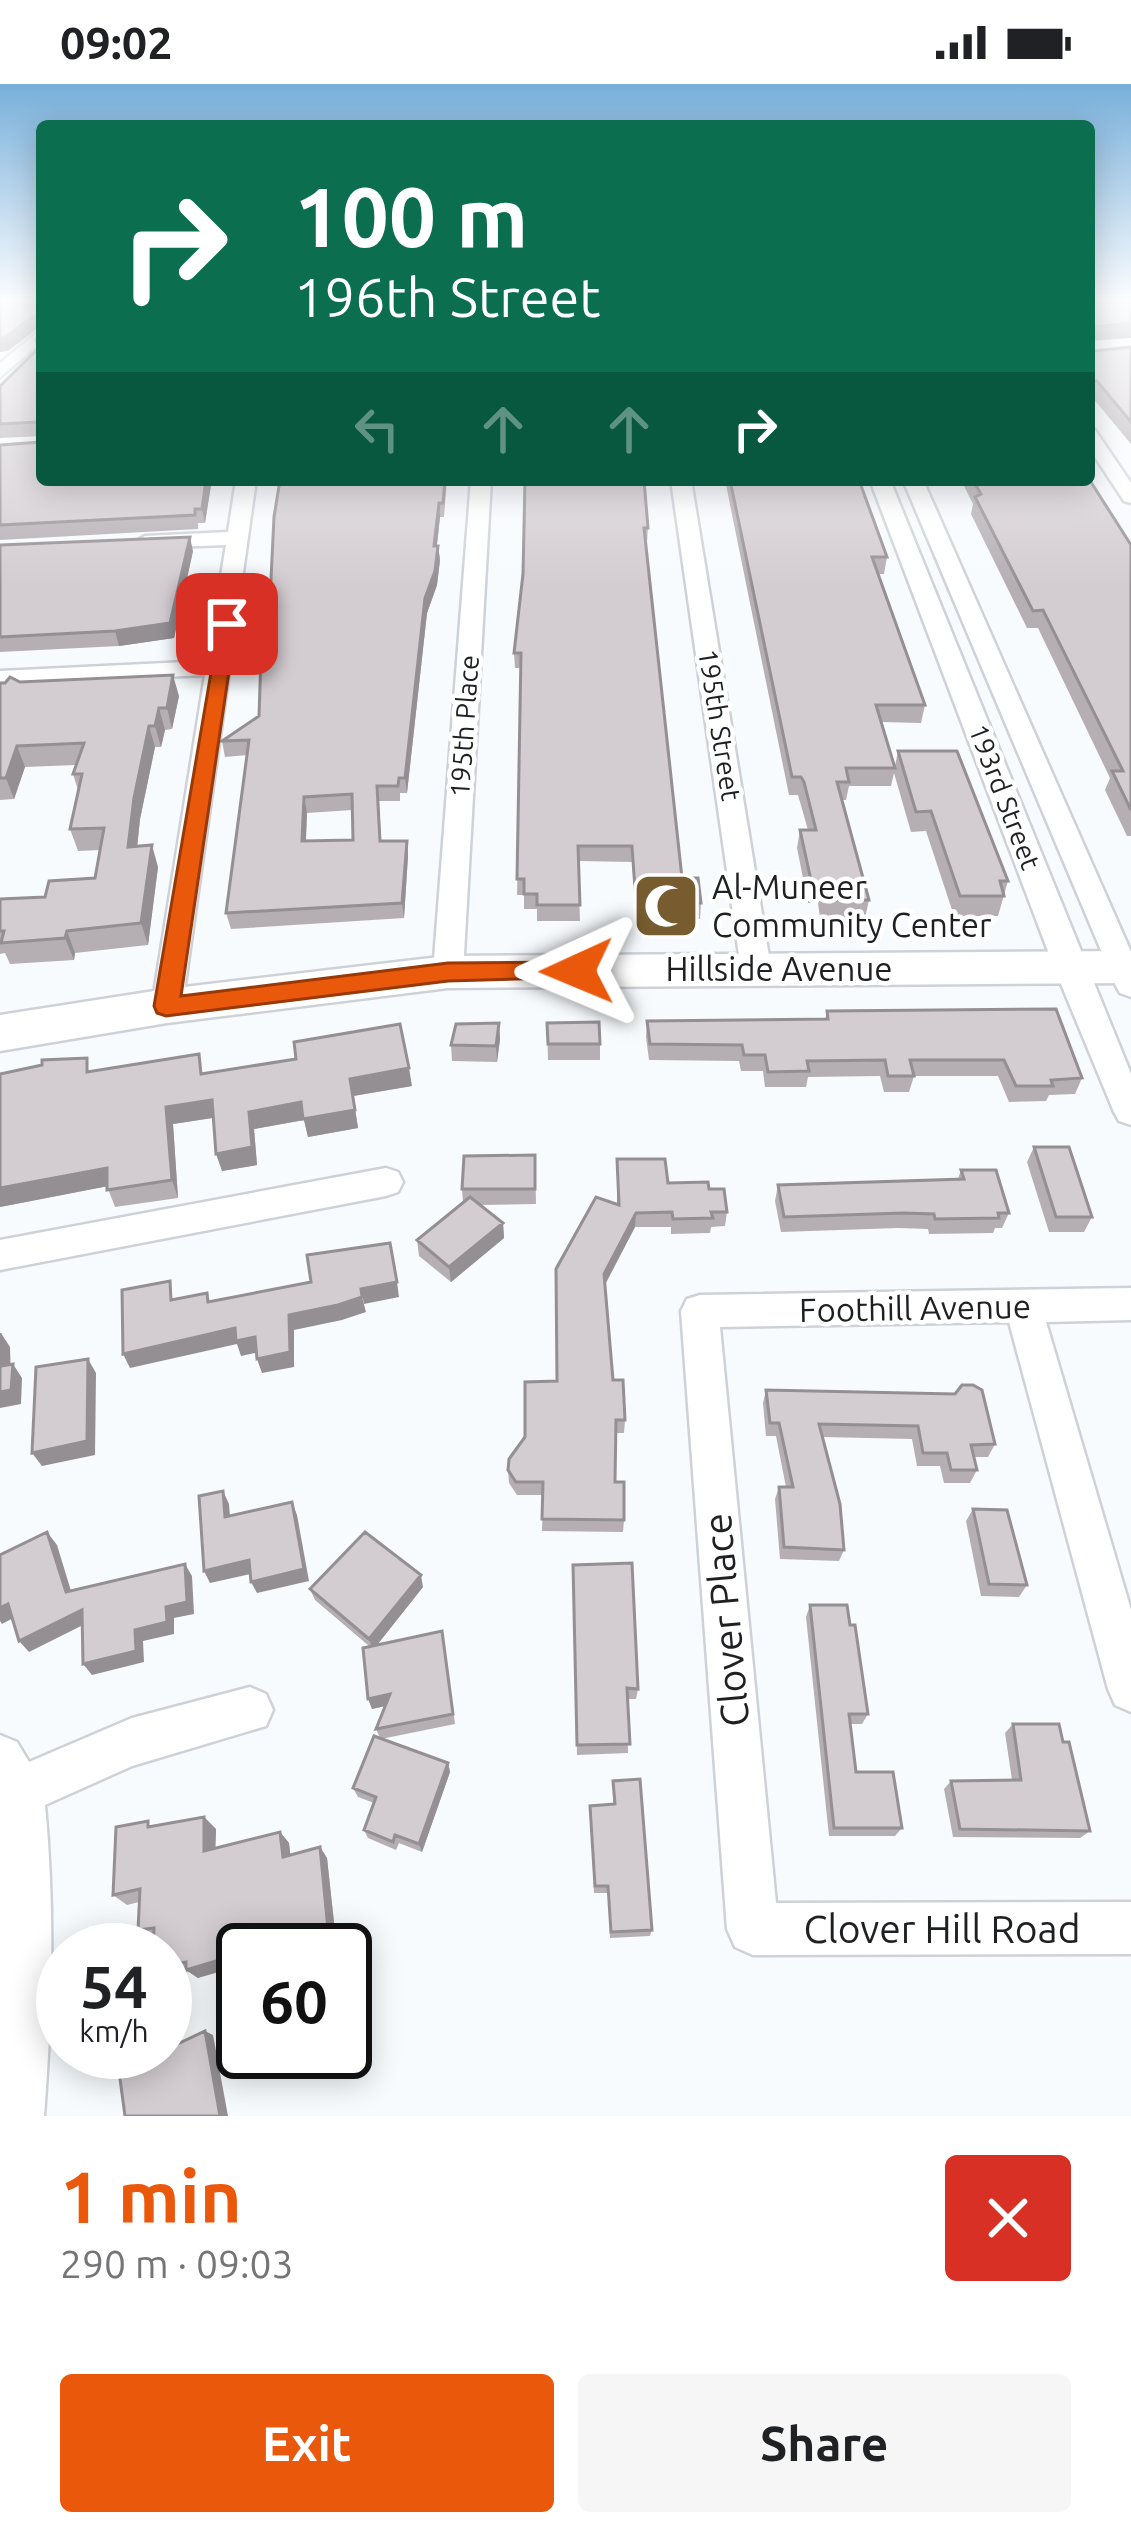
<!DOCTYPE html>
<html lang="en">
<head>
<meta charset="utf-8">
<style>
  body { margin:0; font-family:Ubuntu,sans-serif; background:#f6f6f6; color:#202124; height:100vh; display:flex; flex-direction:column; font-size:45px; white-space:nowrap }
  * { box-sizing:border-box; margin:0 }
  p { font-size:39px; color:#757577 }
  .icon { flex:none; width:66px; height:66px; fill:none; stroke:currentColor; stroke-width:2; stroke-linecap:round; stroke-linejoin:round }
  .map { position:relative; height:2032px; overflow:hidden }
  .sheet { display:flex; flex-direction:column; background:#fff; flex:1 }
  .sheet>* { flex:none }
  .banner { position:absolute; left:36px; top:36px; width:1059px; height:366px; border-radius:12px; box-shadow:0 6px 30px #0003; background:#0b6e4f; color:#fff; overflow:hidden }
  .speed { position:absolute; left:36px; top:1839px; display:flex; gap:24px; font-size:60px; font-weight:700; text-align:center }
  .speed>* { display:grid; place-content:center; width:156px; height:156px; border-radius:50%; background:#fff; box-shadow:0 6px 30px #0003; line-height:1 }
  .speed small { font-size:30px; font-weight:400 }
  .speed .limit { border:6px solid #111; border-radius:18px; background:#fff; color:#111 }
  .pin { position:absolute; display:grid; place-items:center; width:102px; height:102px; color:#fff; margin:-51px; border-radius:24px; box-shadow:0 6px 18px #0006 }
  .me { position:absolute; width:132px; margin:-66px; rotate:269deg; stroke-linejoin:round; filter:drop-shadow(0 0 9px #0008) }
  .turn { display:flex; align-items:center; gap:42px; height:252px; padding:0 60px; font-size:54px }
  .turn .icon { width:156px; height:156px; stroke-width:2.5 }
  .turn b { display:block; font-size:84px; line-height:102px }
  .lanes { display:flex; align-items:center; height:114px; padding:0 60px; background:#0003; justify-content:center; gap:60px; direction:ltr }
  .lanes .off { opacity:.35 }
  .round { display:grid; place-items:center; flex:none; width:126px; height:126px; border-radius:12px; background:#f6f6f6 }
  .summary { display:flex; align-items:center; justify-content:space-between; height:204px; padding:0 60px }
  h1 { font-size:72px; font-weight:700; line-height:90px; color:#ea580c }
  .action { display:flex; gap:24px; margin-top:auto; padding:24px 60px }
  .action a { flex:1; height:138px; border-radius:12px; background:#ea580c; color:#fff; font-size:48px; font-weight:700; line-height:138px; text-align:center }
  .action a+a { background:#f6f6f6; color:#202124 }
  .status { display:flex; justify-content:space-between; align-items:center; height:84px; padding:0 60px; background:#fff; direction:ltr }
  .status svg { height:33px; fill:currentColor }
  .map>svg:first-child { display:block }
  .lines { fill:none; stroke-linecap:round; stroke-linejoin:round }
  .street-casing { stroke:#ced2d8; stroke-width:5 }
  .primary-casing { stroke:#ced2d8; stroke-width:5 }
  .street { fill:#fff; fill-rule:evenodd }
  .primary { fill:#fff; fill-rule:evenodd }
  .wall { fill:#b5afb4; fill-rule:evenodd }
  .shaded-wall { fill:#948f92 }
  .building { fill:#d3ccd1; stroke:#948f92; stroke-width:3; fill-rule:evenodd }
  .route { fill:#ea580c; stroke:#983908; stroke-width:3 }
  .labels { text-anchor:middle; stroke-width:9; stroke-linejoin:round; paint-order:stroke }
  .far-street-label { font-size:27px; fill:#1f2022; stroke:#fff }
  .poi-label { font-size:33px; fill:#1f2022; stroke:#fff; text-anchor:start }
  .street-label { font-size:33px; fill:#1f2022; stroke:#fff }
  .near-street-label { font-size:39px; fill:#1f2022; stroke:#fff }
</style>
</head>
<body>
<div class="status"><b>09:02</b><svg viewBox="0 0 49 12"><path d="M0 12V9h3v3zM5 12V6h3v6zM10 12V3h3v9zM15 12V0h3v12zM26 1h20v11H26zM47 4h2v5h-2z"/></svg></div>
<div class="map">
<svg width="1131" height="2032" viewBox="0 0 1131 2032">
  <rect width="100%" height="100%" fill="#f8fbfe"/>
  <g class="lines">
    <defs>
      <path id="street" d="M42 245V258L0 293V279Z
        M1089 345 1095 346 1131 399V419L1124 417 1089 364Z
        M236 396H256L182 922 178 930H156L152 922 205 591 0 601V587L207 577 226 461 145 464 135 458 145 452 228 448Z
        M471 396H491L463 888 448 898 433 888Z
        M671 396H691L771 885 756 895 741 885Z
        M870 396H890L1131 990V1041L1119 1037 1114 1028 1054 883Z
        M903 396H923L1131 868V913L1120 909 1116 902Z
        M386 1084 398 1088 403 1098 398 1108 386 1112 0 1186V1156Z
        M1131 1204V1236L1046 1238 1131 1526V1628L1115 1621 1108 1605 1009 1238 720 1243 776 1819 1131 1818V1870L753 1871 735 1863 727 1845 681 1227 687 1215 700 1211Z
        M250 1603 266 1610 273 1626 266 1642 132 1682 45 1721C55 1826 52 1926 44 2032H0V1651L17 1658 29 1678 132 1634Z"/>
      <path id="primary" d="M1131 251V265L1089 269V255Z
        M1131 867V899L448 904 167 939 0 967V931L167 905 448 872Z"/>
    </defs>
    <use href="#street" class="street-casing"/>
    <use href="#primary" class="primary-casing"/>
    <use href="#street" class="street"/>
    <use href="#primary" class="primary"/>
  </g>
  <path class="wall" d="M42 247V396L211 401 205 439H198V445L0 456V361L41 358 42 352 0 354V302L37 266 34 255Z
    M1089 263 1094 267 1131 263V360L1092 313H1089Z
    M447 396 444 433H440L437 462H438L440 476 437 501 427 529 407 709H400V717H379L381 757H407L408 772 404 834 231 845 226 829 247 671 225 673 222 657 259 632 269 536ZM352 726 353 756 306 757 307 729Z
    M525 396 648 444 647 458H646L682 794 701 819 700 835H636L632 778 578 777 580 837H537V825H524V811H517L521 584H515L514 569 523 490Z
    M725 396H859L887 473 884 490H878L925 621 921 639 881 638 895 682 898 667 1008 797 998 832H954L926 747 911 748 894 689 891 702H849L846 716H841L869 816 865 834H820L818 819H808L797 764 800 746H808L798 711H789Z
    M961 396H1089L1131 461V752H1127L1105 706 1110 694 1038 544H1027L971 430 973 420Z
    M0 461 193 467 174 554 119 562 0 568Z
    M20 598 179 612 172 645 165 646 161 663H155L140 735 137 762 158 783 148 861 75 869 74 876 10 880 5 869 0 870V814L1 815 45 813 95 794 100 766 78 767 70 745 78 706 73 690 76 681 25 683 14 715 0 716V599Z
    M827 927 1082 994 1075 1010 1049 1011 1046 1017 1009 1018 998 992H914L909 1008H884L880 992 808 993 806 1003H765L763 987H741L739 977 649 976 646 953 647 937 825 936Z
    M499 939 500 955 497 978 452 977 451 961Z
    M547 939 600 960V976H548Z
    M92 987 205 989 412 1002 353 1012 358 1044 308 1053 304 1036 254 1045 257 1081 222 1087 213 1034 173 1040 178 1114 115 1123 107 1102 0 1123Z
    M1034 1063 1092 1133 1084 1148H1049L1027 1078Z
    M535 1071 536 1120 479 1121 503 1139 504 1154 451 1198 419 1172 417 1156 463 1119 462 1105Z
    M617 1075 668 1099 709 1105 727 1128 725 1142 711 1143 710 1149 671 1150V1143H635L605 1201 613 1296 625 1336 624 1349H616L615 1398 624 1436 623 1448 542 1447 543 1411H517L509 1399 508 1386 557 1297 617 1121Z
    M961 1086 1009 1129 1002 1144H995L993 1149 929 1150 928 1145 898 1144 781 1148 775 1117 778 1101 958 1095Z
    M766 1306 995 1360 988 1373H974L977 1386 970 1399H944L940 1382H917L912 1355 822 1353 844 1466 839 1477 780 1475 775 1415 779 1403H786L776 1352H766L763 1319Z
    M973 1425 1027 1501 1019 1513 981 1512 966 1437Z
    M573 1481 638 1605 636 1615H627L628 1669 577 1671Z
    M423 1503 377 1561 444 1558 455 1640 381 1655 448 1679 450 1688 422 1768 399 1759 396 1766 368 1754 364 1746 374 1719 358 1713 353 1704 380 1654 376 1645 386 1622 372 1625 369 1562 315 1516 310 1505Z
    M810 1521 850 1541 868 1630 862 1640H850L856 1688 902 1744 895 1752H829L806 1533Z
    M1013 1640 1090 1747 1080 1754 953 1753 944 1705 951 1697 1012 1696 1005 1649Z
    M613 1697 652 1846 650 1852 610 1854 608 1809H594L590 1722 613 1720Z
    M204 1733 216 1745 215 1764 280 1748 289 1759 290 1771 320 1763 327 1774 337 1866H243L198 1894 189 1888 165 1891V1866L154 1855 138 1846 139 1818 127 1821 113 1811 154 1742Z"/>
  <path class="shaded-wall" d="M39 228 42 241 8 267 0 268V255Z
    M1131 239V254L1089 257V247L1093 243Z
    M205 396H210L211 401 205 439 202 425Z
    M439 419 440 433 435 476 434 462Z
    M190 453 193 467 174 554 119 562 115 547Z
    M438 462 440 476 437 501 427 529 407 709 405 694 425 514Z
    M173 591 179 612 172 645 167 624Z
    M159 624 165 646 161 663 155 642Z
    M149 642 155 663 140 735 135 784 128 763 134 714Z
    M17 662 25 683 14 715 6 694Z
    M304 713 307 729 305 773 302 757Z
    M407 757 408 772 404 834 402 819Z
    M152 761 158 783 148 861 141 839Z
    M67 847 75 869 74 876 65 854Z
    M499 939 500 955 497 978 496 962Z
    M409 984 412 1002 353 1012 358 1044 308 1053 304 1036 254 1045 257 1081 222 1087 216 1070 249 1028 350 995Z
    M212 1016 218 1033 173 1040 178 1114 172 1096 166 1023Z
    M107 1084 114 1101 0 1123V1104Z
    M636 1129 635 1143 603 1204 604 1190Z
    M503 1139 504 1154 451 1198 449 1183Z
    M397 1198 399 1213 364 1220 361 1205Z
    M362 1213 366 1228 342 1236 294 1246V1283L262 1289 257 1275 289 1231Z
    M235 1244 255 1253 260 1268 241 1272 237 1260 130 1284 123 1270Z
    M1 1249 10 1263 11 1296 2 1282Z
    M88 1275 96 1289 95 1371 42 1382 32 1369Z
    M13 1280 22 1294 21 1320 0 1324V1308Z
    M223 1407 229 1420 231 1446 225 1433Z
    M292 1418 297 1431 309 1497 257 1509 251 1498Z
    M47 1448 57 1461 75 1520 66 1508Z
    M249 1476 255 1489 210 1499 204 1487Z
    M185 1480 192 1492 194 1530 174 1534V1550L143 1557 144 1578 92 1591 83 1580 135 1546 166 1523Z
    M421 1491 423 1503 373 1566 369 1555Z
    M8 1520 19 1531 2 1540 0 1537V1524Z
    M82 1526 91 1537 29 1568 19 1557Z
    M390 1610 394 1620 372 1625 368 1615Z
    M448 1679 450 1688 422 1768 419 1760Z
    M204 1733 216 1745 215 1779 204 1767Z
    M280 1748 289 1759 292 1784 283 1773Z
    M320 1763 327 1774 337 1866H330Z
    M243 1869V1881L198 1894 186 1886Z
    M205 1947 213 1951 228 2032H220Z"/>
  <path class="building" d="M0 217 38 222 40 217H42V241L39 228 4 254 0 255Z
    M1089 217H1131V239L1093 243 1089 247Z
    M42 261V342L38 338 0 340V302Z
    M1089 263 1094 267 1131 263V338L1097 297H1089Z
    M42 349V396H206L202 425H195V431L0 441V361L41 358Z
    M1089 395 1131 461V726L1112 687H1123L1043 526 1033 527 1007 476 975 413 981 410 973 396Z
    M280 396H445L443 419H439L434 462H438L435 487 425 514 405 694H399L398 702H377L380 757H407L402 819 226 829 249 656 222 657 259 632 261 571 264 536H269L274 433ZM352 710 353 756 302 757 304 713Z
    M525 396H644L648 444H644L682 794H698L701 819H636L632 762H578L580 821H537V810H524V795H517L521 569H514L523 490Z
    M730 396H859L887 473H872L925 621H876L895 684H846L849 698H837L869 816H823L821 801H812L800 746H816L804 698 801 693H792Z
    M190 453 170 539 115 547 0 553V461Z
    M173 591 167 624H159L155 642H149L134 714 128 763 152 761 141 839 67 847 65 854 1 859 4 847H0V815L45 813 49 797 95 794 104 744 70 745 82 690H73L84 659 17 662 6 694H0V599H5L10 593 20 598Z
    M898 667H957L1008 797H1000L1004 812H960L931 727 916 728Z
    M1056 925 1082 994 1051 996 1053 1002H1016L1004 976H910L914 992H888L885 976 807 977 809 987 768 988 765 971H744L742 961 650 960 647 937 828 935 827 927Z
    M599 938 600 960H548L547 939Z
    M499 939 496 962 451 961 456 940Z
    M400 940 409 984 350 995 355 1026 303 1035 301 1018 249 1028 252 1063 216 1070 212 1016 166 1023 172 1096 107 1106V1084L0 1104V990L42 981V976L87 974V988L199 970 201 990 296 975 294 958Z
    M1034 1063H1069L1092 1133H1056Z
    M535 1071V1105H462L464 1072Z
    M617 1075H665L668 1099 708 1098 709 1105H724L727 1128H711L713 1134 673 1135 672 1128 636 1129 604 1190 613 1296H623L625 1336H616L615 1398H624V1436L542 1435 543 1398H516L508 1386 509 1375 525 1353V1298L557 1297 556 1185 596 1113 619 1121Z
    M961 1086H996L1009 1129H998L999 1134 935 1135 934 1130 903 1129 784 1133 778 1101 964 1095Z
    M470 1113 503 1139 449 1183 417 1156Z
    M390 1159 397 1198 361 1205 362 1213 338 1221 289 1231 290 1268 257 1275 255 1253 236 1257 235 1244 123 1270 122 1206 170 1197 171 1216 207 1209 208 1218 311 1198 307 1171Z
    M0 1249 2 1282 13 1280 11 1306 0 1308Z
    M88 1275 87 1357 32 1369 36 1283Z
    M962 1301H973L982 1306 995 1360 971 1361 977 1386H951L947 1369H923L918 1342 819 1340 840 1420 844 1466 784 1463 779 1403H793L779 1339H770L766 1306 955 1310Z
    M223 1407 225 1433 292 1418 304 1485 251 1498 249 1476 204 1487 199 1412Z
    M973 1425 1007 1426 1027 1501 989 1500Z
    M47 1448 66 1508 185 1480 187 1518 166 1523 167 1538 135 1546 136 1567 83 1580 82 1526 19 1557 8 1520 0 1524V1471Z
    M365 1448 421 1491 369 1555 310 1505Z
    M632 1479 638 1605 627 1604 630 1660 577 1661 573 1481Z
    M810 1521H847L850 1541H855L868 1630H849L856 1688H893L902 1744H834Z
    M442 1547 453 1630 376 1645 390 1610 368 1615 363 1564Z
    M1013 1640H1059L1063 1658H1069L1090 1747 960 1745 951 1697 1021 1696Z
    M374 1652 448 1679 419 1760 395 1751 393 1758 364 1746 376 1713 353 1704Z
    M640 1695 652 1846 611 1848 608 1802H595L590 1722 615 1720 613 1697Z
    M204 1733V1767L280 1748 283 1773 320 1763 330 1866H243V1869L186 1886V1878L165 1882V1866H153L154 1844 138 1846 140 1805 113 1811 116 1743 148 1737V1743Z
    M205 1947 220 2032H125L118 1980 145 1968 147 1974 160 1968H165V1966Z"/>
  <linearGradient id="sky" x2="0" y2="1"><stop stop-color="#77afda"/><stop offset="0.43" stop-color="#fcfdff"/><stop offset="1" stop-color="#fcfdff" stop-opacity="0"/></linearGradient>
  <rect width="1131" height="502" fill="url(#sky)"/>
  <path class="route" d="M220 536 236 540 181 912 448 879 577 878 586 881 590 887 586 893 448 897 166 932 157 929 154 922Z"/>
  <defs>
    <symbol id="mosque-square" viewBox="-11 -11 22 22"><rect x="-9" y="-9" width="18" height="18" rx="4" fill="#765c2e" stroke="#fff"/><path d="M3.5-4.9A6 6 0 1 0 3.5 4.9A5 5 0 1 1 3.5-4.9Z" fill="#fff"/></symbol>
  </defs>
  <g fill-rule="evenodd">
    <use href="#mosque-square" x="628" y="784" width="76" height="76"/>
  </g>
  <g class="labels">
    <g class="far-street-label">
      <text transform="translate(719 641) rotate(81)" y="9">195th Street</text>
      <text transform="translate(465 642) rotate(-86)" y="9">195th Place</text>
      <text transform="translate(1004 713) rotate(69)" y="9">193rd Street</text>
    </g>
    <g class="poi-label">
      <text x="712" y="815">Al-Muneer<tspan x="712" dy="38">Community Center</tspan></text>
    </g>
    <g class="street-label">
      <text x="779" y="897">Hillside Avenue</text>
      <text transform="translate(915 1224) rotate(-1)" y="12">Foothill Avenue</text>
    </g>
    <g class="near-street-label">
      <text transform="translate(726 1536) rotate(-95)" y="14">Clover Place</text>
      <text x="942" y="1859">Clover Hill Road</text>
    </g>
  </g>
</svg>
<div class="speed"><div>54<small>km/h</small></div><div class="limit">60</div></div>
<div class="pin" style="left:227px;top:540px;background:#d93025"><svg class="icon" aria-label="arrive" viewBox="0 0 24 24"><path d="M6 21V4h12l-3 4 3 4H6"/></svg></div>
<svg class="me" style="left:577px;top:887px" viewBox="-20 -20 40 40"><path d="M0-17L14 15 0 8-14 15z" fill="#ea580c" stroke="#fff" stroke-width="4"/></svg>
<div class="banner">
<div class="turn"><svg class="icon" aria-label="right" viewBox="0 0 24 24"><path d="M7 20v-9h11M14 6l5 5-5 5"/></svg><div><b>100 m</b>196th Street</div></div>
<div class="lanes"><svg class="icon off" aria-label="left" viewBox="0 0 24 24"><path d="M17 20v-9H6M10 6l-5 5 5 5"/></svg><svg class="icon off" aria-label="ahead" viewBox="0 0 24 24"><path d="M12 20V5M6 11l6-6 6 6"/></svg><svg class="icon off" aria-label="ahead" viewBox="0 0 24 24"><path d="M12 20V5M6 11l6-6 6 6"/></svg><svg class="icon" aria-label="right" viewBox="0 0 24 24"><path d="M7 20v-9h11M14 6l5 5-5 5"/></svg></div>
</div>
</div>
<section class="sheet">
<div class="summary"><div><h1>1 min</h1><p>290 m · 09:03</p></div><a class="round" style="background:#d93025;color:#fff"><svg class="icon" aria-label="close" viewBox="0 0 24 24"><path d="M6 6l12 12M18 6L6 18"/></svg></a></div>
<div class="action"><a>Exit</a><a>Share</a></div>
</section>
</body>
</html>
